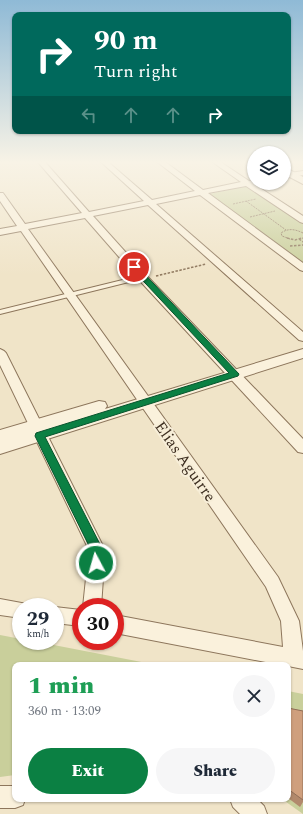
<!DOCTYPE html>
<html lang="en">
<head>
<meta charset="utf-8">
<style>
  body { margin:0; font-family:Spectral,serif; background:#f6f6f7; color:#1f2937; height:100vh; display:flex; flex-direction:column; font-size:15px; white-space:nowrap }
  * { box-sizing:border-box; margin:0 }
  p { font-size:13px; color:#747a83 }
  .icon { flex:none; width:22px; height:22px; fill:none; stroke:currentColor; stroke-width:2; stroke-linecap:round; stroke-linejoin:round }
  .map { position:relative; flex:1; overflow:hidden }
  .details { position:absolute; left:12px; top:662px; width:279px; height:140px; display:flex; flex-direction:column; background:#fff; border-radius:8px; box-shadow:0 1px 3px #0004 }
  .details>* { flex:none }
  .hud { position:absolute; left:12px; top:12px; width:279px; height:122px; border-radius:8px; box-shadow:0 1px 3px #0004; background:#00695c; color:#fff; overflow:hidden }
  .buttons { position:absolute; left:247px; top:146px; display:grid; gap:8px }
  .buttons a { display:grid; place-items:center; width:44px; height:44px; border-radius:50%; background:#fff; box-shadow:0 1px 3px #0004; font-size:20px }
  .speed { position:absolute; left:12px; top:598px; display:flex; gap:8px; font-size:20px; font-weight:700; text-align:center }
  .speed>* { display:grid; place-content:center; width:52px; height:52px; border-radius:50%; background:#fff; box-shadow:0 1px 3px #0004; line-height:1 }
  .speed small { font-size:10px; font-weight:400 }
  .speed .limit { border:6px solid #d22; background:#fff; color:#111 }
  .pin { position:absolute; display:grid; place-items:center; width:34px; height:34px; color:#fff; margin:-17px; border:2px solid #fff; border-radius:50%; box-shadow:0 1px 4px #0007 }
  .me { position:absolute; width:44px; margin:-22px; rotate:354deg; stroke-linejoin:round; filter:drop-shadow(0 0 3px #0008) }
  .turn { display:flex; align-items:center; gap:14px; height:84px; padding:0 16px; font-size:18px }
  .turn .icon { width:52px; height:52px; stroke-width:2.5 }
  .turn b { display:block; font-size:28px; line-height:34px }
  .lanes { display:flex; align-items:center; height:38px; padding:0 16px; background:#0003; justify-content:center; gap:20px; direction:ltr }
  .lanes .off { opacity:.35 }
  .round { display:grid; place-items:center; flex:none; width:42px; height:42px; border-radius:21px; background:#f6f6f7 }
  .head { display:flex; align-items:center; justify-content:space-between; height:68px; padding:0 16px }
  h1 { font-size:24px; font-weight:800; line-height:30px; color:#1e9e55 }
  .cta { display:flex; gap:8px; margin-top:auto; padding:8px 16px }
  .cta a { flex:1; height:46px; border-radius:24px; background:#0b8043; color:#fff; font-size:16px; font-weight:800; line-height:46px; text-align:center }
  .cta a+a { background:#f6f6f7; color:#1f2937 }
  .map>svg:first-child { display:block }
  .green { fill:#c9cf9b }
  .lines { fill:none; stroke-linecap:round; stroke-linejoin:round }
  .service-casing { stroke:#8d765c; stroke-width:2 }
  .pedestrian-casing { stroke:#8d765c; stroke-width:2 }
  .minor-casing { stroke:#8d765c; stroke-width:2 }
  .tertiary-casing { stroke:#8d765c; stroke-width:2 }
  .path-far1 { stroke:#8d765c; stroke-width:1; stroke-dasharray:2 1; stroke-linecap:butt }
  .path { stroke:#8d765c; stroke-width:1.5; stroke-dasharray:2.5 1.5; stroke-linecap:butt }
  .service { fill:#faf1dc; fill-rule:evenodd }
  .pedestrian { fill:#faf1dc; fill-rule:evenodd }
  .minor { fill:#faf1dc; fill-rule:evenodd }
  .tertiary { fill:#faf1dc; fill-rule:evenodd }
  .wall { fill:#b2896c }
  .building { fill:#cf9f7d; stroke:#916f58 }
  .route { fill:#0b8043; stroke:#07532c }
  .labels { text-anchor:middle; stroke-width:4; stroke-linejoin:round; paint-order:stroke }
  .street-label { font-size:16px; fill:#3d2e20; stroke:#f7eed8 }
</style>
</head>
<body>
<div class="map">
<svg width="303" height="814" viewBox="0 0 303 814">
  <rect width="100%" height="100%" fill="#f0e4c8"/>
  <path class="green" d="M248 186 303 223V263L209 194Z
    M0 635 21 639V641H33L157 665H15V775L0 777Z
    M288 691 303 694V814L282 799H288Z"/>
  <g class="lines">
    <defs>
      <path id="service" d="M250 164H254V166H250Z"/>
      <path id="pedestrian" d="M143 275 145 276V278L0 314V310Z"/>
      <path id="minor" d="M37 161H44L89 212 144 201 100 161H107L152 200 195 191 156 161H164L203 190 241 182 211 161H219L249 181 254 180V183H257L254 184 303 216V223L300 222 246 186 208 193 303 263V271L300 270 200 195 156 204 303 332V341L299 340 148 205 93 216 148 277 303 439V453L298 452 140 281 85 218 28 229 278 577 299 621 303 651V669L288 666V665H281L115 633V615L283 647 281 621 266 587 21 231 0 235V229L17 226 0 201V193H3L25 224 82 213Z
        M303 171V175L284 178V174Z
        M0 349 4 351 6 353 105 550 101 607H83L89 550 0 365Z
        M0 599 27 604 29 607H21V618L0 615Z
        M54 607H55L81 610V626L55 623Z
        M0 786H15V799H25L23 805 15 808H0Z
        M230 799H257L264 806 267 814H240L233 807Z"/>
      <path id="tertiary" d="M284 167 303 177V184L284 174Z
        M303 349V358L0 454V430L99 401 105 402 107 406 105 409Z"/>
    </defs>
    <use href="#service" class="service-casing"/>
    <use href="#pedestrian" class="pedestrian-casing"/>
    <use href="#minor" class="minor-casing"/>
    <use href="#tertiary" class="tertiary-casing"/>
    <path class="path-far1" d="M246 201 286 230
      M233 204 256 199
      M250 217 275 211
      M290 239 282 236 281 233C288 228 295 229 303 233
      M299 239 303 238"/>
    <path class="path" d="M287 238 295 240 302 238
      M299 239 303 242
      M290 246 303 245
      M156 276 206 264"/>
    <use href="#service" class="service"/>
    <use href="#pedestrian" class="pedestrian"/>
    <use href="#minor" class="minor"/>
    <use href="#tertiary" class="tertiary"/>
  </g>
  <path class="wall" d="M288 708 303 711V802L300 807 288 798Z"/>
  <path class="building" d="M288 708 303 711V800L288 789Z"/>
  <linearGradient id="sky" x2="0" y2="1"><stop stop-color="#8fbad6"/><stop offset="0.59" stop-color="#f8f3e6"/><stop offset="1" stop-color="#f8f3e6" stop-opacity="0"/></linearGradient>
  <rect width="303" height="275" fill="url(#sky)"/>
  <path class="route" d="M132 266H137L239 374 238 376 45 437 103 550 100 566 96 568 92 566 90 563 91 550 35 436 36 433 229 373 132 269Z"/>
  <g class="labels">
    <g class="street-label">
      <text transform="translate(186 461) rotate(55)" y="6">Elias Aguirre</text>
    </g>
  </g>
</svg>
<div class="buttons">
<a><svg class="icon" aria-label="layers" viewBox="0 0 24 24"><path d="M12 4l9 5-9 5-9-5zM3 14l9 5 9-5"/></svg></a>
</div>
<div class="speed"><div>29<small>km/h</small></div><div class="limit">30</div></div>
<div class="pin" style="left:134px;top:267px;background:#d93025"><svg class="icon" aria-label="arrive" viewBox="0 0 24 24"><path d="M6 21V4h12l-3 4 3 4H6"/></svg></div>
<svg class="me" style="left:96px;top:563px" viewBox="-20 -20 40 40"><circle r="17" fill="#0b8043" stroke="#fff" stroke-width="3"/><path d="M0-11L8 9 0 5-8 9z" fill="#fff"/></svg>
<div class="hud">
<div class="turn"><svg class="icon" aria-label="right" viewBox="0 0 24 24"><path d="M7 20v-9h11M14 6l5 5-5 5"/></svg><div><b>90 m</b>Turn right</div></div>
<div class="lanes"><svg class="icon off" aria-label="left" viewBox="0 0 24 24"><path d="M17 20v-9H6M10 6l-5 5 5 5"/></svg><svg class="icon off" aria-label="ahead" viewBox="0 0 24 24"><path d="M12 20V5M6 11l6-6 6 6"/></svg><svg class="icon off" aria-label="ahead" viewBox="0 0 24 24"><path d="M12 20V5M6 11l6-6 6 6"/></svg><svg class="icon" aria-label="right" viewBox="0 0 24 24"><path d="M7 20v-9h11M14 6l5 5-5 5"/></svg></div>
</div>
<section class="details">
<div class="head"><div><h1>1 min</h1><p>360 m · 13:09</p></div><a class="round"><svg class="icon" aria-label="close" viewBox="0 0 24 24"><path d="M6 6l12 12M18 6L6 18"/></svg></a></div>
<div class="cta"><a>Exit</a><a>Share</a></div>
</section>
</div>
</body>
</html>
